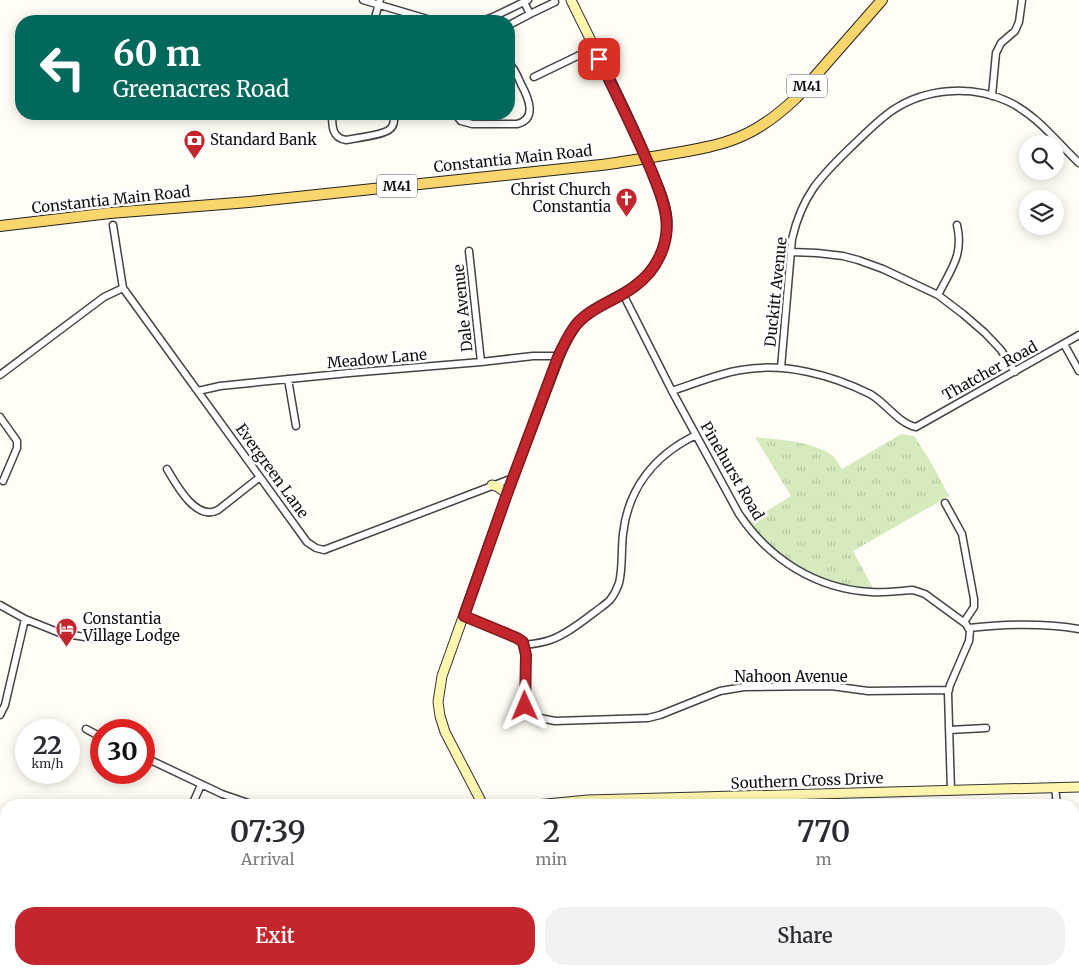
<!DOCTYPE html>
<html lang="en">
<head>
<meta charset="utf-8">
<style>
  body { margin:0; font-family:Merriweather,serif; background:#f2f2f3; color:#2b2b33; height:100vh; display:flex; flex-direction:column; font-size:19px; white-space:nowrap }
  * { box-sizing:border-box; margin:0 }
  p { font-size:16px; color:#7c7c81 }
  .icon { flex:none; width:28px; height:28px; fill:none; stroke:currentColor; stroke-width:2; stroke-linecap:round; stroke-linejoin:round }
  .map { position:relative; flex:1; overflow:hidden }
  .drawer { position:absolute; left:0px; top:799px; width:1080px; height:176px; display:flex; flex-direction:column; background:#fff; border-radius:20px 20px 0 0; box-shadow:0 2px 12px #0003 }
  .drawer>* { flex:none }
  .top-card { position:absolute; left:15px; top:15px; width:500px; height:105px; border-radius:20px; box-shadow:0 2px 12px #0003; background:#00695c; color:#fff; overflow:hidden }
  .fabs { position:absolute; left:1019px; top:135px; display:grid; gap:10px }
  .fabs a { display:grid; place-items:center; width:45px; height:45px; border-radius:50%; background:#fff; box-shadow:0 2px 12px #0003; font-size:25px }
  .speed { position:absolute; left:15px; top:719px; display:flex; gap:10px; font-size:25px; font-weight:700; text-align:center }
  .speed>* { display:grid; place-content:center; width:65px; height:65px; border-radius:50%; background:#fff; box-shadow:0 2px 12px #0003; line-height:1 }
  .speed small { font-size:12px; font-weight:400 }
  .speed .limit { border:8px solid #d22; background:#fff; color:#111 }
  .pin { position:absolute; display:grid; place-items:center; width:42px; height:42px; color:#fff; margin:-21px; border-radius:10px; box-shadow:0 2px 8px #0006 }
  .me { position:absolute; width:55px; margin:-28px; rotate:359deg; stroke-linejoin:round; filter:drop-shadow(0 0 4px #0008) }
  .turn { display:flex; align-items:center; gap:18px; height:105px; padding:0 15px; font-size:22px }
  .turn .icon { width:65px; height:65px; stroke-width:2.5 }
  .turn b { display:block; font-size:35px; line-height:42px }
  .eta { display:flex; justify-content:space-evenly; align-items:center; height:85px; text-align:center }
  .eta b { font-size:30px; font-weight:600; line-height:35px }
  .button { display:flex; gap:10px; margin-top:auto; padding:10px 15px }
  .button a { flex:1; height:58px; border-radius:20px; background:#c4262e; color:#fff; font-size:20px; font-weight:600; line-height:58px; text-align:center }
  .button a+a { background:#f2f2f3; color:#2b2b33 }
  .map>svg:first-child { display:block }
  .park { fill:url(#park-tufts) }
  .lines { fill:none; stroke-linecap:round; stroke-linejoin:round }
  .street-casing { stroke:#444; stroke-width:9 }
  .secondary-casing { stroke:#333; stroke-width:11 }
  .primary-casing { stroke:#222; stroke-width:12 }
  .street { stroke:#fff; stroke-width:6 }
  .secondary { stroke:#fff6b0; stroke-width:9 }
  .primary { stroke:#f9d66b; stroke-width:10 }
  .route-casing { stroke:#7f191e; stroke-width:12 }
  .route { stroke:#c4262e; stroke-width:9 }
  .labels { text-anchor:middle; stroke-width:5; stroke-linejoin:round; paint-order:stroke }
  .shield { fill:#fff; stroke:#585858; stroke-width:1 }
  .shield-label { font-size:14px; font-weight:bold; fill:#111 }
  .poi-label { font-size:15px; fill:#111; stroke:#fff; text-anchor:start }
  .street-label { font-size:15px; fill:#111; stroke:#fff }
</style>
</head>
<body>
<div class="map">
<svg width="1079" height="974" viewBox="0 0 1079 974">
  <defs>
    <pattern id="park-tufts" width="24" height="20" patternUnits="userSpaceOnUse" patternTransform="scale(1.25)"><rect width="24" height="20" fill="#d5ebbd"/><path d="M3 7l-1-3M5 7V3M7 7l1-3M15 17l-1-3M17 17v-4M19 17l1-3" fill="none" stroke="#b6c8a1"/></pattern>
  </defs>
  <rect width="100%" height="100%" fill="#fffdf5"/>
  <path class="park" d="M901 434 914 436 932 464 949 496 853 551 874 590 836 584 812 576 772 550 747 523 791 496 755 437C779 440 813 441 833 456 837 460 839 465 842 469Z"/>
  <g class="lines">
    <defs>
      <path id="street" d="M363 0 434 21
        M530 14 555 2
        M374 21 380 0
        M482 21 493 17 528 0
        M509 25 530 14 524 2
        M534 77 594 48
        M992 96 996 53 1001 43 1015 31 1019 22 1022 0
        M332 114C332 126 332 138 346 140 356 138 384 135 390 129 395 125 394 119 394 114
        M455 114 461 121 472 124H517C538 119 528 97 521 84 518 77 515 69 509 63
        M113 225 123 288 307 542 316 548 324 550 513 478
        M469 251 481 362
        M791 252 817 253 843 256 858 260 883 269 938 295 963 314 985 333 1001 350 1015 372
        M623 294 672 391 739 514C769 559 816 589 871 592 885 593 899 591 913 590L925 594 966 624 970 631 969 641 950 685 948 693 951 791
        M938 295C951 269 964 255 957 225
        M1064 344 1079 371
        M781 368 792 239C802 196 819 178 850 148 864 135 878 120 893 110 926 88 971 85 1007 101 1036 114 1056 141 1079 163
        M0 375 104 297 123 288
        M288 379 296 426
        M198 391 220 386 349 373 481 362 533 356H555L559 357
        M672 391C693 384 720 373 741 370 784 362 832 375 870 394 885 402 899 424 916 427L1079 335
        M0 417 17 441V448L3 481
        M167 469C176 484 196 522 218 510L260 477
        M945 503 962 534 974 599V607L964 622
        M0 605 25 619 60 633 91 638
        M464 616 517 638 523 642 524 645
        M969 628C1005 624 1043 623 1079 629
        M524 645 525 655V706L528 713 535 717 555 721 648 718 660 715 720 691 744 687 831 686 868 691 949 690
        M524 645C533 644 542 643 550 640 567 634 581 622 595 612 600 608 606 604 610 600 614 595 617 589 619 583 623 567 621 550 623 534 628 488 655 455 696 435
        M0 715 5 705 25 619
        M86 729 101 737
        M949 730 986 728
        M144 757 222 794 254 805
        M1055 787 1057 805
        M192 805 201 785
        M1074 919H1079
        M668 969 674 974
        M859 969V974
        M1072 969V974
        M25 974 27 969
        M386 974 387 969"/>
      <path id="secondary" d="M492 485 498 487 507 494
        M483 805 445 732 440 716 438 702 442 676 507 494 559 357C565 343 571 329 583 318 603 300 632 294 651 271 662 256 668 237 667 218 665 199 656 182 649 164 626 108 597 54 571 0
        M536 805 588 800 1079 787
        M0 846 6 851
        M139 969 144 974
        M193 974 198 969"/>
      <path id="primary" d="M0 226 110 213 249 202 601 165C626 162 651 157 676 153 694 150 712 147 729 141 755 133 777 116 796 98L882 0"/>
    </defs>
    <use href="#street" class="street-casing"/>
    <use href="#secondary" class="secondary-casing"/>
    <use href="#primary" class="primary-casing"/>
    <use href="#street" class="street"/>
    <use href="#secondary" class="secondary"/>
    <use href="#primary" class="primary"/>
  </g>
  <g class="lines">
    <defs>
      <path id="route" d="M525 706 526 655 523 642 517 638 464 616 507 494 558 357C563 346 568 336 575 326 590 307 616 301 635 286 656 271 670 244 666 217 664 200 657 185 651 170 635 132 617 96 599 59"/>
    </defs>
    <use href="#route" class="route-casing"/>
    <use href="#route" class="route"/>
  </g>
  <defs>
    <symbol id="bank-pin" viewBox="-11 -11 22 30"><path d="M0 17L-7.5 6A9.5 9.5 0 1 1 7.5 6Z" fill="#c4262e" stroke="#fff"/><path d="M-6-4H6V4H-6ZM0-2.3a2.3 2.3 0 1 0 0 4.6a2.3 2.3 0 1 0 0-4.6Z" fill="#fff"/></symbol>
    <symbol id="church-pin" viewBox="-11 -11 22 30"><path d="M0 17L-7.5 6A9.5 9.5 0 1 1 7.5 6Z" fill="#c4262e" stroke="#fff"/><path d="M-1.2-6h2.4v3.5h3.3v2.4h-3.3V6h-2.4V-.1h-3.3v-2.4h3.3Z" fill="#fff"/></symbol>
    <symbol id="hotel-pin" viewBox="-11 -11 22 30"><path d="M0 17L-7.5 6A9.5 9.5 0 1 1 7.5 6Z" fill="#c4262e" stroke="#fff"/><path d="M-6-4.5h1.5V1H6V5H4.5V3h-9V5H-6ZM-4 0a1.8 1.8 0 1 1 3.6 0ZM.5 0V-2.5h3Q6-2.5 6 0Z" fill="#fff"/></symbol>
  </defs>
  <g fill-rule="evenodd">
    <use href="#bank-pin" x="182" y="128" width="25" height="34"/>
    <use href="#church-pin" x="614" y="186" width="25" height="34"/>
    <use href="#hotel-pin" x="54" y="616" width="25" height="34"/>
  </g>
  <g class="labels">
    <g class="shield">
      <rect x="787" y="74.5" width="40" height="23" rx="4"/>
      <rect x="377" y="174.5" width="40" height="23" rx="4"/>
    </g>
    <g class="shield-label">
      <text x="807" y="91">M41</text>
      <text x="397" y="191">M41</text>
    </g>
    <g class="poi-label">
      <text x="210" y="145">Standard Bank</text>
      <text x="611" y="195" text-anchor="end">Christ Church<tspan x="611" dy="17">Constantia</tspan></text>
      <text x="83" y="624">Constantia<tspan x="83" dy="17">Village Lodge</tspan></text>
    </g>
    <g class="street-label">
      <text transform="translate(513 159) rotate(-6)" y="5">Constantia Main Road</text>
      <text transform="translate(111 200) rotate(-6)" y="5">Constantia Main Road</text>
      <text transform="translate(776 292) rotate(-84)" y="5">Duckitt Avenue</text>
      <text transform="translate(463 308) rotate(-96)" y="5">Dale Avenue</text>
      <text transform="translate(377 359) rotate(-5)" y="5">Meadow Lane</text>
      <text transform="translate(990 371) rotate(-29)" y="5">Thatcher Road</text>
      <text transform="translate(272 471) rotate(54)" y="5">Evergreen Lane</text>
      <text transform="translate(732 471) rotate(60)" y="5">Pinehurst Road</text>
      <text x="791" y="682">Nahoon Avenue</text>
      <text transform="translate(807 781) rotate(-2)" y="5">Southern Cross Drive</text>
    </g>
  </g>
</svg>
<div class="fabs">
<a><svg class="icon" aria-label="search" viewBox="0 0 24 24"><circle cx="10" cy="10" r="6"/><path d="M15 15l6 6"/></svg></a>
<a><svg class="icon" aria-label="layers" viewBox="0 0 24 24"><path d="M12 4l9 5-9 5-9-5zM3 14l9 5 9-5"/></svg></a>
</div>
<div class="speed"><div>22<small>km/h</small></div><div class="limit">30</div></div>
<div class="pin" style="left:599px;top:59px;background:#d93025"><svg class="icon" aria-label="arrive" viewBox="0 0 24 24"><path d="M6 21V4h12l-3 4 3 4H6"/></svg></div>
<svg class="me" style="left:525px;top:706px" viewBox="-20 -20 40 40"><path d="M0-17L14 15 0 8-14 15z" fill="#c4262e" stroke="#fff" stroke-width="4"/></svg>
<div class="top-card">
<div class="turn"><svg class="icon" aria-label="left" viewBox="0 0 24 24"><path d="M17 20v-9H6M10 6l-5 5 5 5"/></svg><div><b>60 m</b>Greenacres Road</div></div>
</div>
<section class="drawer">
<div class="eta">
<div><b>07:39</b><p>Arrival</p></div>
<div><b>2</b><p>min</p></div>
<div><b>770</b><p>m</p></div>
</div>
<div class="button"><a>Exit</a><a>Share</a></div>
</section>
</div>
</body>
</html>
